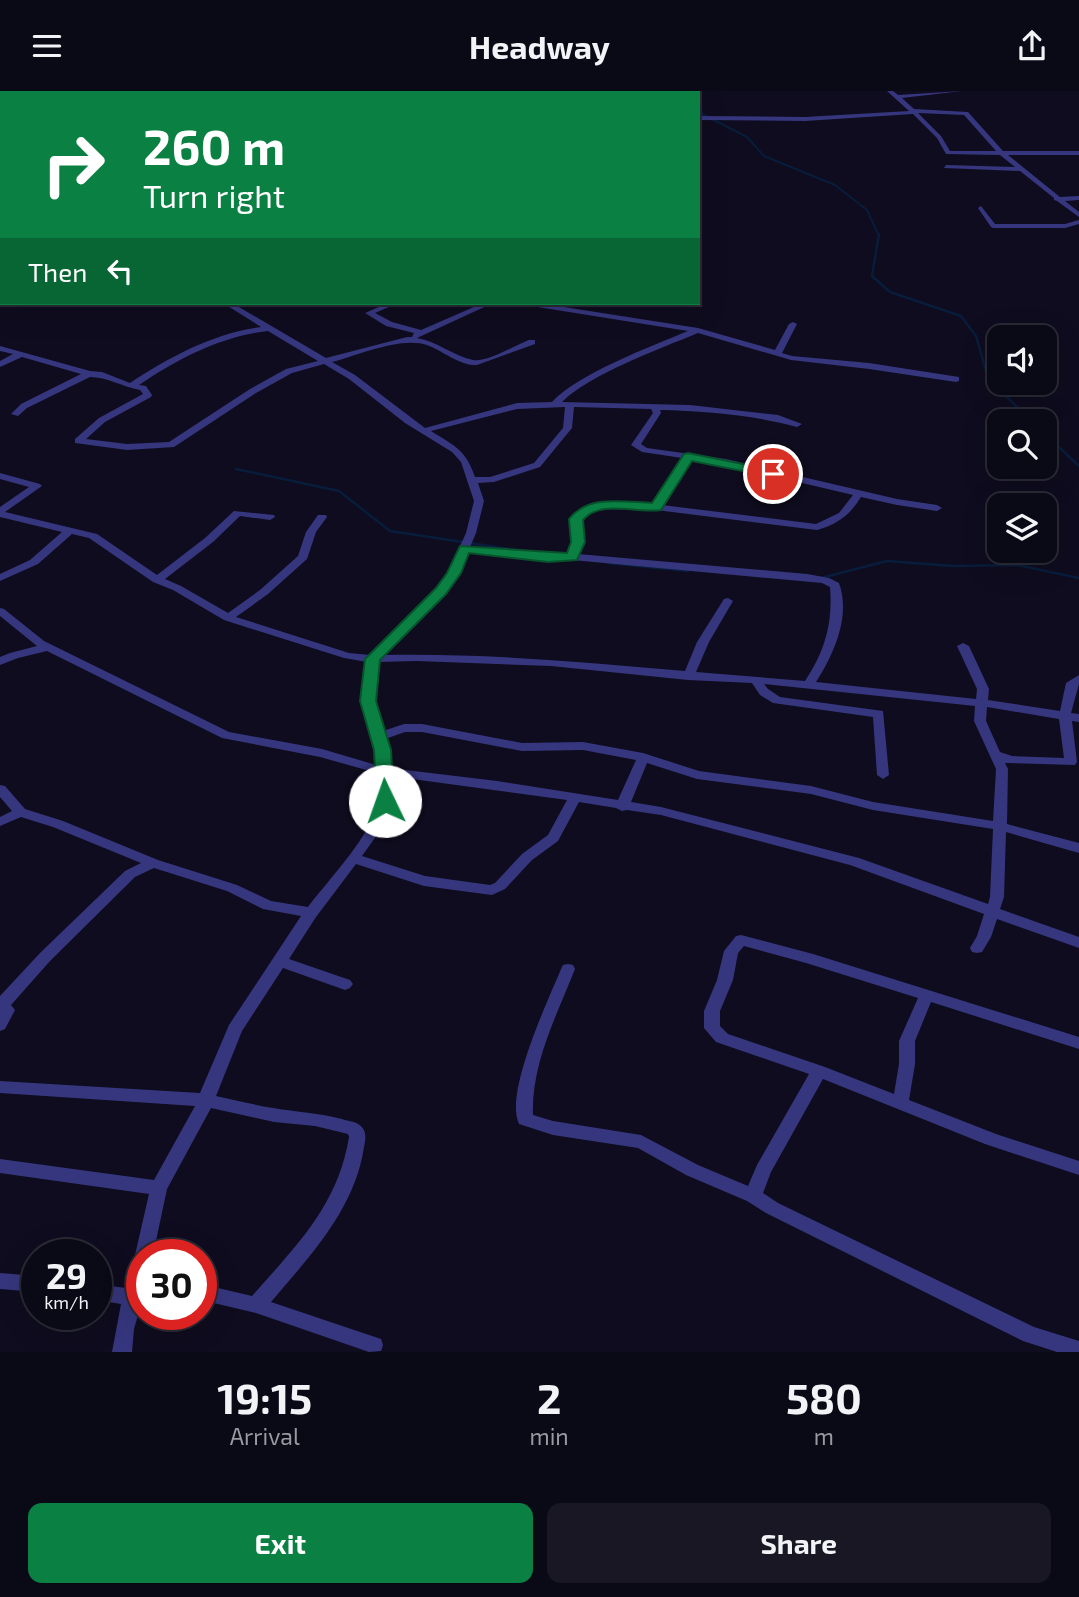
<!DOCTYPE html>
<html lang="en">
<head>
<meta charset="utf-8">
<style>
  body { margin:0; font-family:"Exo 2",sans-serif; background:#181723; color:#f1f3f6; height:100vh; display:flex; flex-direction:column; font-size:26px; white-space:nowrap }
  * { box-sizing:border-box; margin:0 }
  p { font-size:23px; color:#999aa1 }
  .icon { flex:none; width:38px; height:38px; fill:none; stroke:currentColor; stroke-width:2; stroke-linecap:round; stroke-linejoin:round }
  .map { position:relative; height:1261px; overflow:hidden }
  .side { display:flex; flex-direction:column; background:#0a0916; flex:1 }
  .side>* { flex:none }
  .guide { position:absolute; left:0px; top:0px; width:700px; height:214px; box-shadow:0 7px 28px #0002,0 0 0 2px #2a2a35; background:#0b8043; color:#fff; overflow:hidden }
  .controls { position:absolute; left:987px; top:234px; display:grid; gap:14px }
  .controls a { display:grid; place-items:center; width:70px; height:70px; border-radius:14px; background:#0a0916; box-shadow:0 7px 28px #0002,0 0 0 2px #2a2a35; font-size:35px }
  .speed { position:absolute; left:21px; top:1148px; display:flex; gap:14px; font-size:35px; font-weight:700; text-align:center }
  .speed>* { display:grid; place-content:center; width:91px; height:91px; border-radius:50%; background:#0a0916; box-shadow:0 7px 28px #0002,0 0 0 2px #2a2a35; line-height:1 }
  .speed small { font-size:18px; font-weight:400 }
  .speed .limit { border:10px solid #d22; background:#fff; color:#111 }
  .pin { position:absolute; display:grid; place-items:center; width:60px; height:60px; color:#fff; margin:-30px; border:4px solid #fff; border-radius:50%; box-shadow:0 2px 7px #0007 }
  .me { position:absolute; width:77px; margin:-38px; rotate:357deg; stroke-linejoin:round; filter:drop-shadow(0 0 5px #0008) }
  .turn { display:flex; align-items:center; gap:24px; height:147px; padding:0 28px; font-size:32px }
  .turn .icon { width:91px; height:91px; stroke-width:2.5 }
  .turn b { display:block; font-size:49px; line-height:60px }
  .then { display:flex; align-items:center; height:66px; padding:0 28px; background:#0003; gap:14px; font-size:26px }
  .eta { display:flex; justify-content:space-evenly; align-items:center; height:119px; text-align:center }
  .eta b { font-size:42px; font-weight:700; line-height:49px }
  .primary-button { display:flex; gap:14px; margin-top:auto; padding:14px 28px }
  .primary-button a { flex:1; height:80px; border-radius:14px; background:#0b8043; color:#fff; font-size:28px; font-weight:700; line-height:80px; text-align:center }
  .primary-button a+a { background:#181723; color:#f1f3f6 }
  header { display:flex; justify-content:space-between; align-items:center; height:91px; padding:0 28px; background:#0a0916; font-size:32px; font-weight:700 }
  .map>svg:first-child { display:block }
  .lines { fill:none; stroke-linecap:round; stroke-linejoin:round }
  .stream-far1 { stroke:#081d3b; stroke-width:2 }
  .stream { stroke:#081d3b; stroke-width:2.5 }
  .minor { fill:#36367e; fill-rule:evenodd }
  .route { fill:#0b8043; stroke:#07532c; stroke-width:2 }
</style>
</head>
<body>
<header><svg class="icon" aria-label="menu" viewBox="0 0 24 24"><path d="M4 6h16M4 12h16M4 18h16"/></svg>Headway<svg class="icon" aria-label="share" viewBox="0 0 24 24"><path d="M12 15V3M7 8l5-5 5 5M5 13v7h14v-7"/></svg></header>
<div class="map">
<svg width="1079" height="1261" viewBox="0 0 1079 1261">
  <rect width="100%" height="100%" fill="#0e0c1e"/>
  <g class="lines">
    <path class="stream-far1" d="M636 0 641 2
      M698 0 702 22
      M698 21 747 46 764 65 835 94 867 119 879 145"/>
    <path class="stream" d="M879 143 872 185 890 201 961 225 976 245 988 287 1032 331
      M1045 343 1079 375
      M236 378 339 400 390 440 549 464
      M608 472 688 480
      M821 487 887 470 953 475 1017 474 1079 487"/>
    <path class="minor" d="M12 0H18L10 2Z
      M108 0H117L104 2Z
      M363 0H389L386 2Z
      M887 0H893L898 4 962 0 902 7 914 18 968 21 1003 60H1079V64H1008L1060 106 1079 105V109L1065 110 1079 121V126L1057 110 1054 109V107L1020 80 944 77 946 74 1015 76 1000 64 946 63 937 47 913 23 805 30 698 29V25L805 26 909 20ZM918 22 964 24 996 60H950L941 45Z
      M2 48V56L0 57V49Z
      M0 80 2 81V91L0 90Z
      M981 115 995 133H1065L1079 129V133L1065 137H993L991 136 978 117Z
      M0 117H2V121H0Z
      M223 212H232L326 267 407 246H412L414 242 386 235 365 222 388 212H398L375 222 392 231 421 239 483 212H493L417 247C437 250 453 265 473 269 485 272 516 254 529 249H535V253L477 274C460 275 443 260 427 254 402 245 358 264 332 271L355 284 425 337 517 312 552 311C579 282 650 256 688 240L525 214 521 212H538L698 237 775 259 789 233 793 231 797 233 782 262 792 265 869 272 959 286V290L956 291 869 278 791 269 698 242C662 257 588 284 562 311L690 314 778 324 802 333 797 336C753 324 706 320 660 319L661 322 641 353 647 357 726 368 897 408 937 414 942 417 937 420 897 414 861 406C850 424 838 433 817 439L656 419 603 418 588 423 581 429 583 451 578 463 807 483 829 487 839 492C851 525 834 563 816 591L976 608 977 598 957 555 963 552 969 555 989 598 988 609 1060 620 1066 592 1079 584V593L1071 622 1079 623V631L1072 630 1077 671 1075 674 1005 672 1008 678 1007 733 1079 752V762L1006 741 1004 806 1000 818 1079 846V857L997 828 991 846 982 861 977 862 972 861 970 857 977 845 984 823 850 774 661 724 627 719 622 720 616 717 579 711 558 750 532 769 505 798 492 804 424 795 356 773 316 826 289 868 350 889 353 893 350 897 345 899 283 877 242 940 216 1005C235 1009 254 1014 273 1017 297 1021 319 1022 342 1028 347 1030 354 1030 358 1033 367 1038 366 1047 364 1056 355 1118 310 1165 271 1211L381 1248 383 1254 381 1260 369 1261 256 1222 201 1209V1193L252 1205C297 1154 338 1114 349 1046L348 1043 315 1035 274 1031 211 1017 167 1098 153 1164H142V1210L134 1238 132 1261H112L121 1213 96 1209V1193L126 1197 136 1167 135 1164 149 1103 0 1082V1068L154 1089 195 1015 0 1002V990L200 1002 229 934 301 825 263 818 227 800 154 777 135 786 50 870 11 914 15 919 5 938 0 940V905L40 862 125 780 141 772 53 736 21 726 0 735V726L12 720 0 706V694L5 695 25 718 63 730 158 769 237 794 271 810 308 816C326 792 376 739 378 710 379 701 377 691 377 682L320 666 222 647 47 560 18 567 0 574V566L10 562 37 555 0 525V517L4 518 44 550 229 641 322 658 376 674V659L362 610 367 571 344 567 224 529 173 499 153 491 89 447 72 443 38 473 0 490V483L30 469 62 441 0 426V416L29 396 0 388V382L40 393 42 395 5 421 97 443 157 484 205 447 234 420 274 424 275 426 270 429 240 425 213 451 165 488 181 495 228 522 260 499 298 465 306 441 318 424H326L327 426 316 441 307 468 268 503 236 526 349 562 370 564 445 488 466 442 474 410 461 371 452 361 405 332 349 288 324 273 292 282 256 302 174 356 127 359 75 352V348L99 327 143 303 140 299C123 296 107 286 90 286L27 317 18 325 11 323 21 313 81 283 22 266 0 276V270L13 263 0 260V255L90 280 102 281 130 292C169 266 214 242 261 236ZM268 240 318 270 286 278 250 298 169 351 127 353 86 348 105 331 151 306 152 304 146 295 139 294C177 268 221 245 268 240ZM565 316 563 337 534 372 490 386H475C466 359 455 355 431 340L517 318ZM574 316 651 318 653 322 631 354 642 361 682 367 653 413C624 414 593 404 571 428L573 451 568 463 548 464 470 456 476 442 484 410 478 392 494 391 540 376 572 337ZM690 369 726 374 853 404 839 422 816 433 662 414ZM468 461 548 470 572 469 822 492 830 496C833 532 825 560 805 590L696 581 709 551 733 510 728 507 724 508 697 551 685 580C584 571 484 562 383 564L454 491ZM417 570 551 575 688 589 752 592 760 604 773 612 873 626 877 684 883 688 889 684 883 620 780 606 768 598 764 593 975 615 974 630 996 678 993 730 873 711 811 695 699 680 643 662 583 651 522 652 422 633H404L383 640 374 610 378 571ZM987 616 1059 628 1064 667 1012 665 1000 661 986 630ZM405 641H422L522 660 583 659 636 669 618 709 497 690 389 677 385 648ZM647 672 697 688 811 703 873 719 993 738 990 806 988 813 859 767 661 716 631 711ZM390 685 567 709 548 744 522 763 495 792 490 794 425 785 362 765C385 734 392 723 390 685Z
      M741 844 813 863 1079 946V958L931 911 915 950V973L909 1009 996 1043 1079 1070V1084L985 1053 823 988 771 1081 763 1102 778 1112 1034 1236 1079 1250V1261H1057L1023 1250 766 1122 747 1110 686 1084 638 1057 553 1044 519 1033C504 1002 548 910 561 878L563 874 568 873 573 874 575 878C557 924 531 973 533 1024L553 1030 641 1044 698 1074 748 1095 757 1074 809 983 716 951 704 937V920L717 889 724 860 736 845ZM744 855 806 872 918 907 899 950V973L894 1003 825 976 728 943 720 935V920L733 889 738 862Z
      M0 1182 37 1185V1201L0 1198Z"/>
  </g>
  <path class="route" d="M688 362 773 379 780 383 773 386 692 370 661 419C636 423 601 408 583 429L585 451 577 469 548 471 469 462 461 482 446 503 380 569 376 610 391 659 394 710 385 716 379 714 377 710 374 659 360 610 365 568 436 497 447 482 460 455 567 462 571 451 569 428C589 403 624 411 652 412L684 363Z"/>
</svg>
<div class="controls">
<a><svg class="icon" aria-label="sound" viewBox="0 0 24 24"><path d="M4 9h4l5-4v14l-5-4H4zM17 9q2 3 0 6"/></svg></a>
<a><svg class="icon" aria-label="search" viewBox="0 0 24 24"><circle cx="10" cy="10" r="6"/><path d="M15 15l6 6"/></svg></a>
<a><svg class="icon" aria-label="layers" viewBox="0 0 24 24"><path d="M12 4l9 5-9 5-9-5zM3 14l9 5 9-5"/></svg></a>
</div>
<div class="speed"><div>29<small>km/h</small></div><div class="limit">30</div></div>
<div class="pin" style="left:773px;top:383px;background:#d93025"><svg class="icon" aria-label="arrive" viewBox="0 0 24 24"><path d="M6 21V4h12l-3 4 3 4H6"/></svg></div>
<svg class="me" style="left:385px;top:710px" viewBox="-20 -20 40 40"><circle r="19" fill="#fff"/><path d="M0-13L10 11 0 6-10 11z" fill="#0b8043"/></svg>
<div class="guide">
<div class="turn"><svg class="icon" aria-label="right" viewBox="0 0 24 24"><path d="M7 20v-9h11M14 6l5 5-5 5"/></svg><div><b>260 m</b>Turn right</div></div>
<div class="then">Then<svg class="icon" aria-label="left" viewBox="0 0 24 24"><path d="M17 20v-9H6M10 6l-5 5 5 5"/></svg></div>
</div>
</div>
<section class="side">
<div class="eta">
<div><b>19:15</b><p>Arrival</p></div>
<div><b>2</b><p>min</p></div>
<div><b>580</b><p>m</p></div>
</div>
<div class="primary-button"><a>Exit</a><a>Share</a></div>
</section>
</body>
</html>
